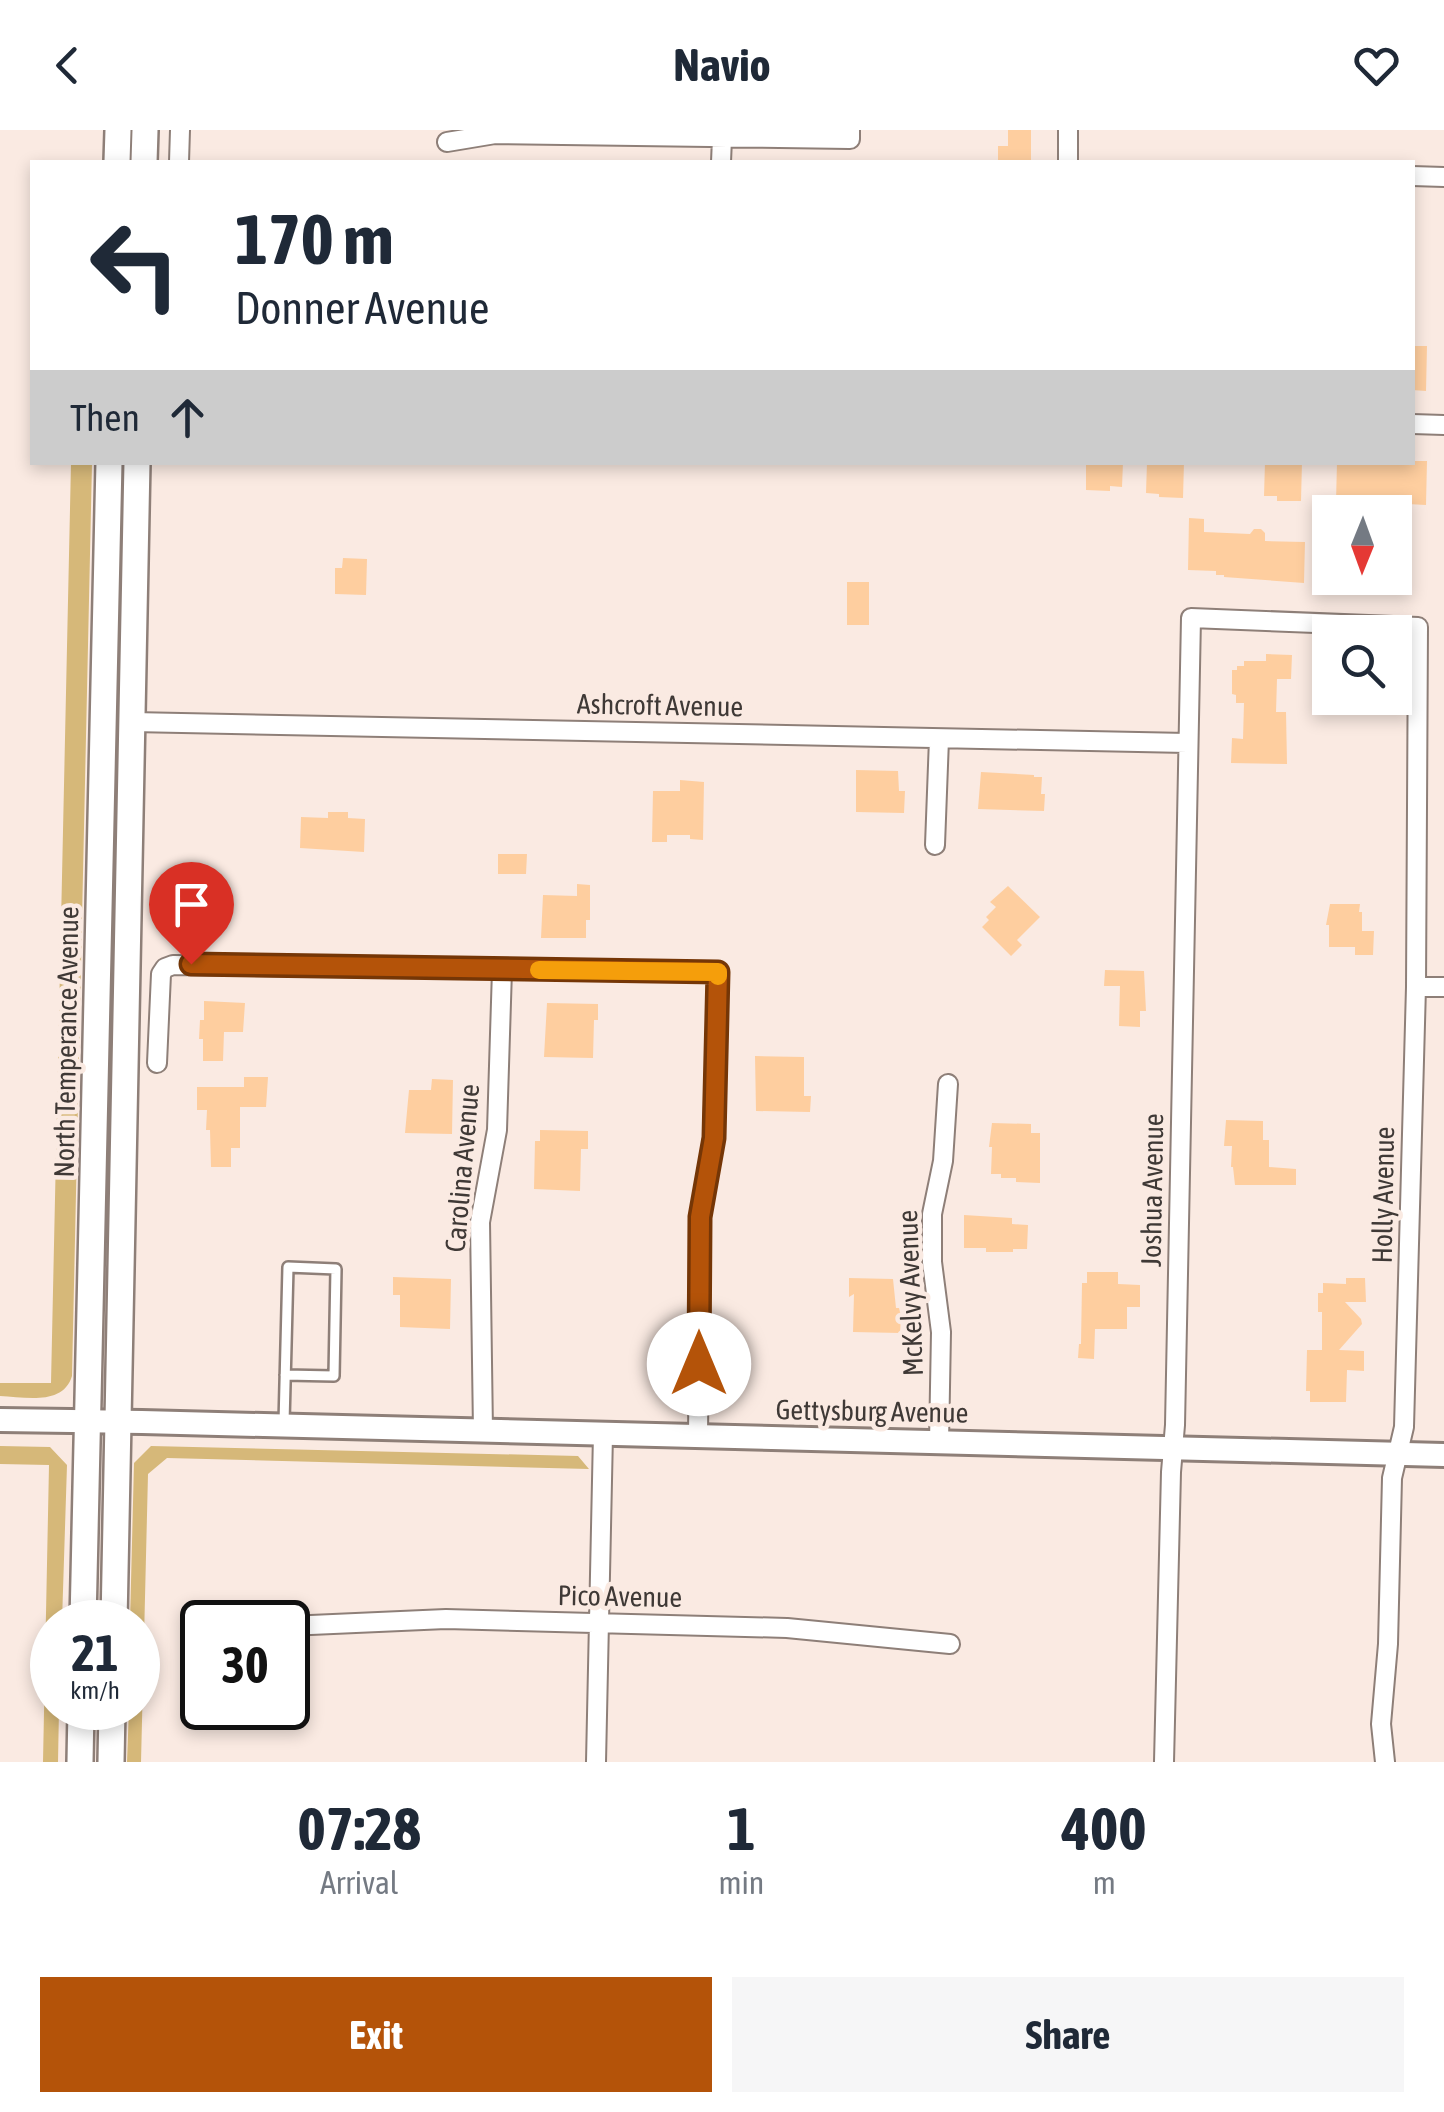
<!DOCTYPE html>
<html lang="en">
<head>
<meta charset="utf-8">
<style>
  body { margin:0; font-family:"Asap Condensed",sans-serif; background:#f6f6f7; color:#1f2937; height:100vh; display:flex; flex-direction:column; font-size:38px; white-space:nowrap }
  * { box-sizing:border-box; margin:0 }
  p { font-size:32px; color:#747a83 }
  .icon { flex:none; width:55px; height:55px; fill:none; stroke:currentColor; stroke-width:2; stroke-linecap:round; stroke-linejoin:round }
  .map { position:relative; height:1632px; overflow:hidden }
  .sheet { display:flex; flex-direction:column; background:#fff; flex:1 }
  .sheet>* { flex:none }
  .banner { position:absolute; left:30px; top:30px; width:1385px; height:305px; border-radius:0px; box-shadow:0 5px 15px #0003; background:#fff; color:#1f2937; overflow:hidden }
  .needle { width:65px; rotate:181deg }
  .buttons { position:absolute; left:1312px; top:365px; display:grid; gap:20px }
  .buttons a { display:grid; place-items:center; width:100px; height:100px; border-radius:0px; background:#fff; box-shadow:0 5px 15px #0003; font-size:50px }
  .speed { position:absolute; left:30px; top:1470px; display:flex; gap:20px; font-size:50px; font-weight:700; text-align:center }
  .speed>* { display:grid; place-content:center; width:130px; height:130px; border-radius:50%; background:#fff; box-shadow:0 5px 15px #0003; line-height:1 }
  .speed small { font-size:25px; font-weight:400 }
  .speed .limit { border:5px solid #111; border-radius:15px; background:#fff; color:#111 }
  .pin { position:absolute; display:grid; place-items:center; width:85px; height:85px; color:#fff; margin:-102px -42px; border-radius:50% 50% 50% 0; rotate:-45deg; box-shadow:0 0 10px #0007 }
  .pin .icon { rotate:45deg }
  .me { position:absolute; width:110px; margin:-55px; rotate:0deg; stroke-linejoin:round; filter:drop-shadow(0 0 8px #0008) }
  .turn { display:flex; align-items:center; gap:35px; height:210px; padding:0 40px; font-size:45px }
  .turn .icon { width:130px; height:130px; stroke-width:2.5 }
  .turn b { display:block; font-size:70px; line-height:85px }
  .then { display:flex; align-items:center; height:95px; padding:0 40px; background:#0003; gap:20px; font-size:38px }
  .eta { display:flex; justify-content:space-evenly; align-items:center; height:170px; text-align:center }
  .eta b { font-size:60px; font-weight:700; line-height:70px }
  .cta { display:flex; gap:20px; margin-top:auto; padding:20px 40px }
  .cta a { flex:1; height:115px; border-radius:0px; background:#b45309; color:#fff; font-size:40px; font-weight:700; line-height:115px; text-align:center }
  .cta a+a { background:#f6f6f7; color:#1f2937 }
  header { display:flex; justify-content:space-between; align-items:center; height:130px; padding:0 40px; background:#fff; font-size:45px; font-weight:700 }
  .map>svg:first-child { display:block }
  .green { fill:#d6b879 }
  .building { fill:#fece9f }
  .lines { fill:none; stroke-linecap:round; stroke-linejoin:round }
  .service-casing { stroke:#8e7f78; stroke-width:14 }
  .minor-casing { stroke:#8e7f78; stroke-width:22 }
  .tertiary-casing { stroke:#8e7f78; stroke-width:28 }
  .secondary-casing { stroke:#8e7f78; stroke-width:30 }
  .service { stroke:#fff; stroke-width:9 }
  .minor { stroke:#fff; stroke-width:18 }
  .tertiary { stroke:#fff; stroke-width:22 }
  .secondary { stroke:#fff; stroke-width:25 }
  .route-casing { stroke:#753606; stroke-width:25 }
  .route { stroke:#b45309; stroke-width:18 }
  .slow { stroke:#f59e0b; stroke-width:18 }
  .labels { text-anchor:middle; stroke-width:9; stroke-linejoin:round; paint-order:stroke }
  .street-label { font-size:28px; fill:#3f3936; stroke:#faeae2 }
</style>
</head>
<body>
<header><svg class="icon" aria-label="back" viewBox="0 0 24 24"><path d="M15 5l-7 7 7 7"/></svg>Navio<svg class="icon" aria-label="heart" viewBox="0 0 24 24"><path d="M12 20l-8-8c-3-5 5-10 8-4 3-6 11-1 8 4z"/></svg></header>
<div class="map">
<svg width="1444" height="1632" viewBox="0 0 1444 1632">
  <rect width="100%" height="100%" fill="#faeae2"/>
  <path class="green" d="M71 333H92L72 1246C63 1276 25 1267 0 1266V1253H51Z
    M0 1316 50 1317 67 1335 62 1492H52V1578H59L58 1632H43L49 1335 0 1334Z
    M151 1316 578 1326 589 1339 167 1328 148 1344 141 1632H127L129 1578H138V1492H130L134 1333Z"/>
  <path class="building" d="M1008 0H1031V30H998V16H1008Z
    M1412 216H1427L1426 261 1412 260Z
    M1412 331H1427L1426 375 1389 373V369L1360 368V372H1336L1337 332H1412Z
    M1086 332H1123L1122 357 1110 356V361L1086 360Z
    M1147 332H1184L1183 368 1159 367V364L1146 363Z
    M1265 332H1302L1301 371H1277V366H1264Z
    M1189 388 1204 389V402L1250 404 1254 399H1261L1265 403V411L1305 412 1304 453 1224 447V445H1216V441L1188 440Z
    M343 428 367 429 366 465 335 464V438H342Z
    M847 452H869V495H847Z
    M1266 524 1292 525 1291 549H1277L1276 582H1286L1287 634 1231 633 1232 608 1243 609 1244 573H1236V565L1232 564V540H1237V536H1244V531H1266Z
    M856 640 898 641 899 661H905L904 683 856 682Z
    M981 642 1034 645V647H1042L1041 664H1045L1044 681 978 679Z
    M680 650 704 652 703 710 690 709V705H667V712H652L653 661H680Z
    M328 682H348V688L365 689 364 722 300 718 301 687 328 688Z
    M498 724H527L526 744H498Z
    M577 754 590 755V790H586V808H541L543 765 577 766Z
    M1008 756 1040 787 1017 810 1022 815 1011 826 982 797 989 790 986 787 996 777 990 772Z
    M1330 774H1360L1359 782H1362V801H1374L1373 825H1355V817H1329V795H1326Z
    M1105 840 1144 841 1146 881H1140V897L1119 896 1120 856H1104Z
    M204 871 245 873 243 902H224L223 931H203V909H199L200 890H204Z
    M547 873 598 874V890H594L593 928 544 927Z
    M755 926 804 927V966H811L810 982 756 981Z
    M244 947H268L266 977H240V1018H231V1037H211L210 1000H206L207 980H197V957H244Z
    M432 949 453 950 452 1004 405 1003 409 960H431Z
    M1226 990 1263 991V1010H1269V1037L1296 1039V1055H1235L1233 1037H1231L1232 1016H1224Z
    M992 993 1031 994V1003H1040V1053L1016 1052V1048H1001V1044H991L992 1017H989Z
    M540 1000 588 1001V1019H581L580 1061 534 1059 535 1011H540Z
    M964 1085 1012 1088V1094L1028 1095 1027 1119H1013V1122H986V1118H964Z
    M1087 1142H1118V1154L1140 1155V1177H1127V1199H1095L1094 1229 1078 1228 1079 1214H1081L1082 1153H1087Z
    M393 1147 451 1149 450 1199 400 1197V1165H393Z
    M849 1148 893 1149 896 1178H899L901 1186 900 1203 853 1202 854 1164 849 1167Z
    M1346 1148H1365L1366 1172H1345L1361 1189 1362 1194 1339 1220 1364 1221V1241L1347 1240 1346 1272H1310V1261H1306L1307 1220H1322V1182H1318V1163H1323V1153L1346 1154Z"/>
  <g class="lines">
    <defs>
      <path id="service" d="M284 1293 288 1137 336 1139 334 1246 285 1245"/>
      <path id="minor" d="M447 12 495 4 850 9V0
        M179 32 180 0
        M721 32 722 8
        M1068 32V0
        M1412 46 1444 47
        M1412 294 1444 295
        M132 592 1187 613
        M935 715 939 609
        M1416 857H1444
        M157 933 161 844 165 838 173 835 718 842 713 1008 700 1087 698 1307
        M483 1301 480 1092 497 1000 502 840
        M939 1312 941 1202 932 1132V1084L943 1031 948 954
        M288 1496 446 1489 787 1498 950 1514
        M596 1632 603 1304
        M1164 1632 1171 1342 1175 1295 1191 488 1418 497 1416 857 1404 1297 1392 1348 1388 1514 1381 1594 1385 1632"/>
      <path id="tertiary" d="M0 1290 142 1292 1444 1325"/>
      <path id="secondary" d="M117 32 118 0
        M144 32 145 0
        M83 1492 109 332
        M114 1492 137 332
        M80 1632 81 1578
        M111 1632 112 1578"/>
    </defs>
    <use href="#service" class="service-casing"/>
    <use href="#minor" class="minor-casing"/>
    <use href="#tertiary" class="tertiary-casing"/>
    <use href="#secondary" class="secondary-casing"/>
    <use href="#service" class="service"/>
    <use href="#minor" class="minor"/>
    <use href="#tertiary" class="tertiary"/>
    <use href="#secondary" class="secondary"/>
  </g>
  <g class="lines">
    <defs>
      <path id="route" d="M191 834 718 842 714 1008 700 1087 699 1234"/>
    </defs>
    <use href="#route" class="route-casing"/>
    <use href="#route" class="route"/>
    <path class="slow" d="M539 840 718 842V846"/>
  </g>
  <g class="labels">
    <g class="street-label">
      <text transform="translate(660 575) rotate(1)" y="10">Ashcroft Avenue</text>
      <text transform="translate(66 912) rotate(-89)" y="10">North Temperance Avenue</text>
      <text transform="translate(462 1038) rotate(-85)" y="10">Carolina Avenue</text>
      <text transform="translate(1152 1060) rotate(-89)" y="10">Joshua Avenue</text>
      <text transform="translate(1383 1065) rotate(-89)" y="10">Holly Avenue</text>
      <text transform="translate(910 1163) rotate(-92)" y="10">McKelvy Avenue</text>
      <text transform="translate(872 1281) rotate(1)" y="10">Gettysburg Avenue</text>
      <text transform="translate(620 1466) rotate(1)" y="10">Pico Avenue</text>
    </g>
  </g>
</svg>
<div class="buttons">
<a><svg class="needle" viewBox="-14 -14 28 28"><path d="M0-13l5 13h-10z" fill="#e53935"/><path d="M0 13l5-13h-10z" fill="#747a83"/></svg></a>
<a><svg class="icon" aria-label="search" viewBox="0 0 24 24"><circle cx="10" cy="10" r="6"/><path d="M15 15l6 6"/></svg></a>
</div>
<div class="speed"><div>21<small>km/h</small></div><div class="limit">30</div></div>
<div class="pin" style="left:191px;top:834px;background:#d93025"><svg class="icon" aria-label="arrive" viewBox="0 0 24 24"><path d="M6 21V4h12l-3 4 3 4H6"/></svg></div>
<svg class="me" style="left:699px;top:1234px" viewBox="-20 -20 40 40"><circle r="19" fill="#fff"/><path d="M0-13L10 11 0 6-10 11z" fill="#b45309"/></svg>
<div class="banner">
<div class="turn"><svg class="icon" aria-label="left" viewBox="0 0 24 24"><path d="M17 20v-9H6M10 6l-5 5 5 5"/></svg><div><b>170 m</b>Donner Avenue</div></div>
<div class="then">Then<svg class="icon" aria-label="ahead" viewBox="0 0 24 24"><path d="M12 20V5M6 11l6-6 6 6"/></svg></div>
</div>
</div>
<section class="sheet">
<div class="eta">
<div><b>07:28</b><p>Arrival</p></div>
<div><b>1</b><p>min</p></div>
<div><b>400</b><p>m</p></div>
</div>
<div class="cta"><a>Exit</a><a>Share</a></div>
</section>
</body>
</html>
